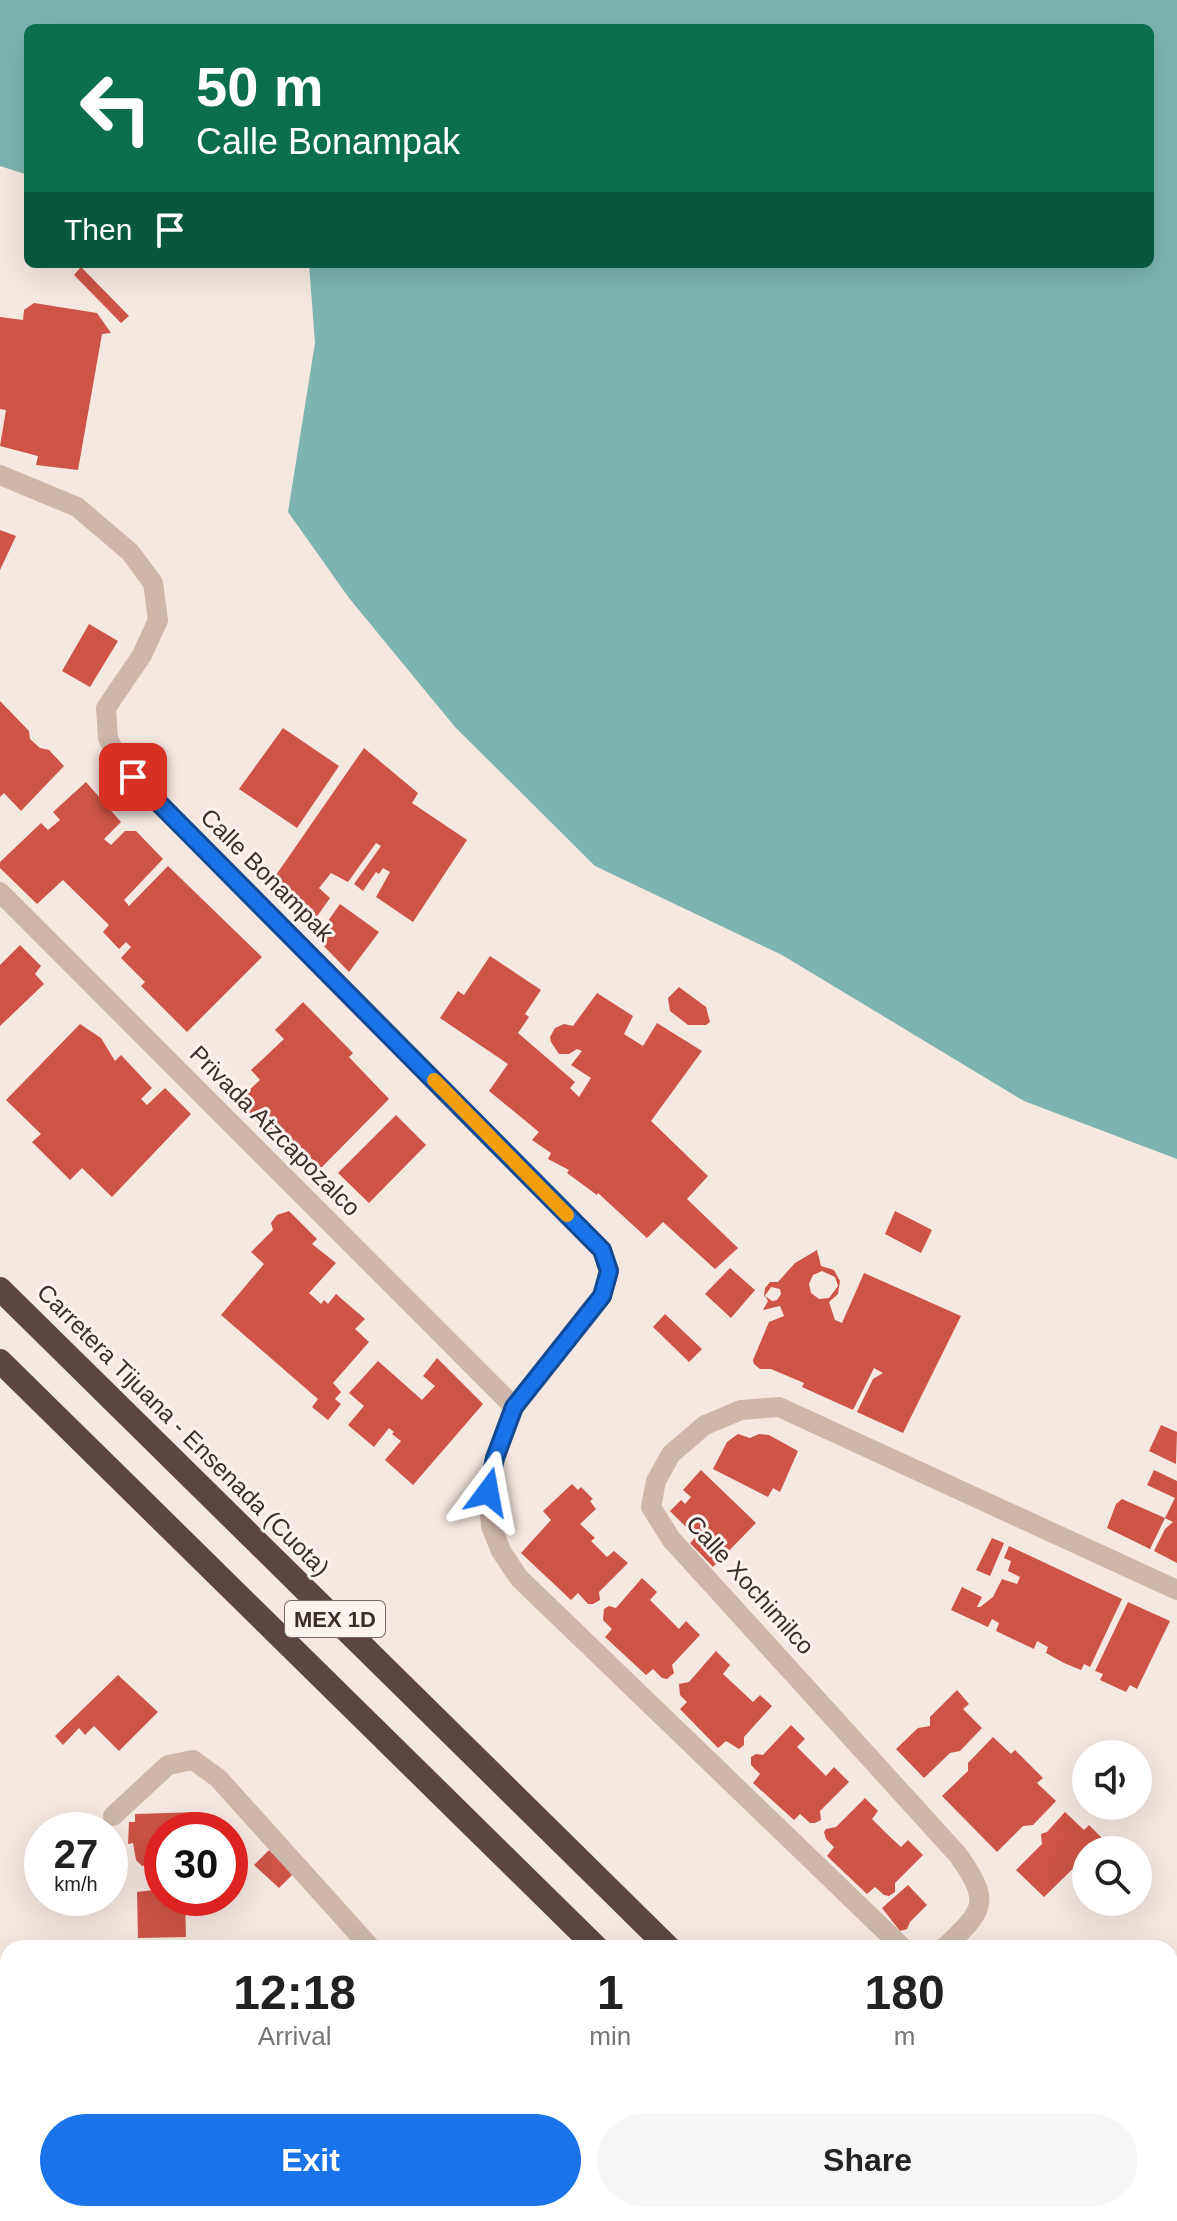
<!DOCTYPE html>
<html lang="en">
<head>
<meta charset="utf-8">
<style>
  body { margin:0; font-family:Arial,sans-serif; background:#f6f6f6; color:#222; height:100vh; display:flex; flex-direction:column; font-size:30px; white-space:nowrap }
  * { box-sizing:border-box; margin:0 }
  p { font-size:26px; color:#767676 }
  .icon { flex:none; width:44px; height:44px; fill:none; stroke:currentColor; stroke-width:2; stroke-linecap:round; stroke-linejoin:round }
  .map { position:relative; flex:1; overflow:hidden }
  .details { position:absolute; left:0px; top:1940px; width:1178px; height:282px; display:flex; flex-direction:column; background:#fff; border-radius:24px 24px 0 0; box-shadow:0 8px 32px #0002 }
  .details>* { flex:none }
  .banner { position:absolute; left:24px; top:24px; width:1130px; height:244px; border-radius:12px; box-shadow:0 8px 32px #0002; background:#0b6e4f; color:#fff; overflow:hidden }
  .tools { position:absolute; left:1072px; top:1740px; display:grid; gap:16px }
  .tools a { display:grid; place-items:center; width:80px; height:80px; border-radius:50%; background:#fff; box-shadow:0 8px 32px #0002; font-size:40px }
  .speed { position:absolute; left:24px; top:1812px; display:flex; gap:16px; font-size:40px; font-weight:700; text-align:center }
  .speed>* { display:grid; place-content:center; width:104px; height:104px; border-radius:50%; background:#fff; box-shadow:0 8px 32px #0002; line-height:1 }
  .speed small { font-size:20px; font-weight:400 }
  .speed .limit { border:12px solid #d22; background:#fff; color:#111 }
  .pin { position:absolute; display:grid; place-items:center; width:68px; height:68px; color:#fff; margin:-34px; border-radius:16px; box-shadow:0 4px 12px #0006 }
  .me { position:absolute; width:88px; margin:-44px; rotate:13deg; stroke-linejoin:round; filter:drop-shadow(0 0 6px #0008) }
  .turn { display:flex; align-items:center; gap:28px; height:168px; padding:0 40px; font-size:36px }
  .turn .icon { width:104px; height:104px; stroke-width:2.5 }
  .turn b { display:block; font-size:56px; line-height:68px }
  .then { display:flex; align-items:center; height:76px; padding:0 40px; background:#0003; gap:16px; font-size:30px }
  .eta { display:flex; justify-content:space-evenly; align-items:center; height:136px; text-align:center }
  .eta b { font-size:48px; font-weight:800; line-height:56px }
  .button { display:flex; gap:16px; margin-top:auto; padding:16px 40px }
  .button a { flex:1; height:92px; border-radius:48px; background:#1a73e8; color:#fff; font-size:32px; font-weight:800; line-height:92px; text-align:center }
  .button a+a { background:#f6f6f6; color:#222 }
  .map>svg:first-child { display:block }
  .water { fill:#7db4af }
  .building { fill:#cd5446; fill-rule:evenodd }
  .lines { fill:none; stroke-linecap:round; stroke-linejoin:round }
  .lane { stroke:#ceb6aa; stroke-width:20 }
  .street { stroke:#ceb6aa; stroke-width:20 }
  .highway { stroke:#5d4641; stroke-width:24 }
  .route-casing { stroke:#114b97; stroke-width:20 }
  .route { stroke:#1a73e8; stroke-width:14 }
  .slow { stroke:#f59e0b; stroke-width:14 }
  .labels { text-anchor:middle; stroke-width:6; stroke-linejoin:round; paint-order:stroke }
  .shield { fill:#fbf3ed; stroke:#756864; stroke-width:2 }
  .shield-label { font-size:22px; font-weight:bold; fill:#3b2d2a }
  .street-label { font-size:24px; fill:#3b2d2a; stroke:#fbf3ed }
</style>
</head>
<body>
<div class="map">
<svg width="1177" height="2221" viewBox="0 0 1177 2221">
  <rect width="100%" height="100%" fill="#f5e8e0"/>
  <path class="water" d="M0 0H1177V1159L1024 1101 782 955 595 866 455 727 349 598 288 512 315 343 309 264H1150V28H28V175L0 166Z"/>
  <path class="building" d="M81 267 129 316 121 323 74 275Z
    M34 303 97 313 111 333 102 334 78 470 36 465 38 456 0 446 6 410 0 409V317L23 320 24 310Z
    M0 530 16 536 0 570Z
    M89 624 118 641 90 687 62 671Z
    M0 701 29 731 30 739 40 748 49 750 64 766 21 811 4 793 0 797Z
    M283 728 339 766 297 828 239 789Z
    M364 748 418 793 412 803 467 840 413 922 376 897 390 872 383 868 379 874 376 872 363 891 354 884 381 846 376 843 348 882 331 873 319 888 330 898 308 929 267 888Z
    M86 782 121 822 104 839 111 845 125 831H136L163 859 124 900 129 906 168 866 262 957 187 1032 141 986 145 982 121 958 131 947 126 942 119 949 103 932 109 925 63 880 37 904 0 868V862L41 823 48 830 60 820 53 812Z
    M340 904 379 932 349 972 316 938Z
    M20 945 41 966 35 974 44 984 0 1026V965Z
    M490 956 541 990 525 1014 529 1017 518 1033 575 1082 570 1088 579 1097 591 1078 571 1065 582 1051 577 1049 569 1054H559L551 1042 550 1037 555 1028 564 1024 573 1026 597 993 633 1016 624 1034 643 1046 657 1023 702 1051 651 1121 708 1176 687 1199 738 1248 715 1269 663 1222 647 1238 598 1193 597 1195 567 1173 569 1170 548 1159 551 1153 532 1140 539 1132 489 1091 508 1064 440 1018 458 991 464 995Z
    M679 987 706 1007 710 1022 706 1025H688L670 1011 668 998Z
    M303 1002 353 1053 349 1057 389 1099 321 1168 277 1124 268 1133 237 1101 260 1080 251 1070 284 1039 275 1030Z
    M80 1024 101 1038 115 1061 121 1055 152 1088 141 1099 147 1105 165 1088 191 1114 112 1197 82 1168 70 1180 32 1142 41 1134 6 1100Z
    M396 1115 426 1145 369 1203 338 1173Z
    M289 1211 317 1239 312 1244 336 1263 309 1293 321 1304 324 1300 328 1304 336 1294 365 1319 355 1329 369 1342 333 1383 341 1392 335 1399 341 1404 328 1420 312 1407 318 1399 221 1315 264 1264 251 1252 273 1230 271 1223 277 1215Z
    M895 1211 932 1230 921 1253 885 1234Z
    M817 1250 821 1266 834 1270 840 1281 838 1294 829 1302 835 1320 842 1323 864 1273 961 1316 903 1433 857 1412 873 1379 883 1373 874 1368 853 1410 802 1387 804 1383 771 1369H760L754 1364 753 1360 769 1322 784 1316 780 1306 763 1310 768 1301 765 1296 772 1301 777 1300 781 1294 780 1289 771 1287 764 1297 765 1288 770 1282H778L795 1263ZM822 1271 835 1277 838 1286 829 1298 819 1299 811 1293 809 1284 813 1275Z
    M730 1268 755 1290 731 1318 705 1294Z
    M665 1314 702 1349 689 1362 653 1327Z
    M437 1358 483 1404 413 1485 385 1460 401 1441 392 1434 394 1432 389 1428 374 1447 348 1425 364 1406 349 1393 378 1361 422 1400 435 1386 423 1376Z
    M1161 1425 1177 1432 1176 1464 1149 1451Z
    M738 1434 750 1438 759 1434 769 1435 798 1451 780 1492 773 1488 768 1497 713 1469 727 1442Z
    M701 1470 756 1523 713 1567 690 1543 696 1537 670 1511 681 1500 685 1504 691 1497 683 1490Z
    M1154 1470 1177 1481V1563L1154 1551 1165 1529 1173 1522 1165 1518 1150 1549 1107 1528 1116 1504 1122 1499 1165 1518 1175 1498 1147 1485Z
    M572 1484 578 1490 581 1487 593 1499 590 1501 596 1509 580 1524 595 1538 591 1541 607 1557 614 1551 628 1563 599 1592 600 1600 593 1604H588L578 1593 571 1600 521 1553 551 1520 543 1511Z
    M992 1538 1004 1543 990 1576 976 1570Z
    M1009 1546 1122 1599 1090 1667 1084 1664 1081 1670 1064 1663 1046 1653 1048 1647 1037 1641 1034 1649 996 1631 999 1623 992 1619 988 1627 951 1610 962 1587 982 1597 977 1607H980L993 1597 1002 1579 1017 1584 1020 1577 1008 1571 1011 1561 1004 1558Z
    M642 1578 657 1592 650 1600 679 1629 686 1621 700 1635 672 1665 674 1673 667 1679 662 1678 653 1669 646 1675 605 1637 612 1629 603 1620 604 1609 609 1606 616 1608Z
    M1128 1602 1170 1621 1137 1689 1130 1685 1126 1692 1100 1680 1103 1674 1095 1671Z
    M716 1651 730 1665 723 1674 753 1702 760 1695 772 1706 744 1737V1745L739 1749 726 1741 718 1748 680 1709 687 1702 680 1695 679 1684 689 1682Z
    M118 1675 158 1712 119 1751 94 1726 85 1735 79 1728 63 1745 55 1736Z
    M957 1690 969 1704 963 1709 982 1728 960 1751 950 1753 924 1778 896 1749 918 1728 930 1726V1717Z
    M791 1725 805 1739 797 1747 826 1776 834 1767 849 1782 820 1811 821 1820 815 1823H810L800 1814 794 1820 753 1783 760 1774 751 1765V1757L756 1754 763 1755Z
    M993 1737 1011 1754 1015 1750 1043 1778 1037 1783 1056 1801 1033 1825 1023 1826 997 1852 942 1796 968 1771V1763Z
    M865 1798 878 1811 872 1819 888 1835 901 1847 908 1840 923 1855 895 1883V1892L889 1896 884 1895 875 1887 867 1894 827 1856 834 1847 826 1839 824 1832 826 1829 836 1827Z
    M199 1812 203 1817V1830H162V1865L142 1866 136 1860 133 1843 128 1844 129 1822H135V1814Z
    M1065 1812 1084 1830 1089 1825 1103 1839 1092 1850H1086V1856L1044 1897 1016 1870 1042 1844 1041 1834 1047 1832Z
    M269 1850 293 1874 279 1888 254 1865Z
    M908 1885 927 1905 910 1922 907 1929 900 1931 882 1908Z
    M162 1889V1898H185L186 1937 138 1938 137 1892Z"/>
  <g class="lines">
    <path class="lane" d="M113 1816 168 1765 193 1760 218 1778 371 1948
      M453 2214 460 2221
      M680 2214 688 2221
      M137 2221 139 2214"/>
    <path class="street" d="M0 475 77 507 130 552 153 583 158 620 142 655 106 708 108 738 121 765 602 1250 609 1271 602 1296 514 1407 495 1458 488 1492 491 1526 501 1551 519 1578 903 1948
      M0 892 514 1407
      M944 1948C984 1910 992 1903 958 1855L671 1539 651 1507 656 1481 671 1454 705 1425 741 1410 779 1407 1177 1590
      M1166 2214 1173 2221"/>
    <path class="highway" d="M0 1289 669 1948
      M0 1361 597 1948
      M868 2214 875 2221
      M939 2214 946 2221"/>
  </g>
  <g class="lines">
    <defs>
      <path id="route" d="M133 777 602 1250 609 1271 602 1296 514 1407 495 1458 488 1492"/>
    </defs>
    <use href="#route" class="route-casing"/>
    <use href="#route" class="route"/>
    <path class="slow" d="M434 1080 567 1215"/>
  </g>
  <g class="labels">
    <rect class="shield" x="285" y="1601" width="100" height="36" rx="6"/>
    <g class="shield-label">
      <text x="335" y="1627">MEX 1D</text>
    </g>
    <g class="street-label">
      <text transform="translate(267 875) rotate(45)" y="8">Calle Bonampak</text>
      <text transform="translate(275 1131) rotate(45)" y="8">Privada Atzcapozalco</text>
      <text transform="translate(183 1430) rotate(45)" y="8">Carretera Tijuana - Ensenada (Cuota)</text>
      <text transform="translate(750 1585) rotate(48)" y="8">Calle Xochimilco</text>
    </g>
  </g>
</svg>
<div class="tools">
<a><svg class="icon" aria-label="sound" viewBox="0 0 24 24"><path d="M4 9h4l5-4v14l-5-4H4zM17 9q2 3 0 6"/></svg></a>
<a><svg class="icon" aria-label="search" viewBox="0 0 24 24"><circle cx="10" cy="10" r="6"/><path d="M15 15l6 6"/></svg></a>
</div>
<div class="speed"><div>27<small>km/h</small></div><div class="limit">30</div></div>
<div class="pin" style="left:133px;top:777px;background:#d93025"><svg class="icon" aria-label="arrive" viewBox="0 0 24 24"><path d="M6 21V4h12l-3 4 3 4H6"/></svg></div>
<svg class="me" style="left:488px;top:1492px" viewBox="-20 -20 40 40"><path d="M0-17L14 15 0 8-14 15z" fill="#1a73e8" stroke="#fff" stroke-width="4"/></svg>
<div class="banner">
<div class="turn"><svg class="icon" aria-label="left" viewBox="0 0 24 24"><path d="M17 20v-9H6M10 6l-5 5 5 5"/></svg><div><b>50 m</b>Calle Bonampak</div></div>
<div class="then">Then<svg class="icon" aria-label="arrive" viewBox="0 0 24 24"><path d="M6 21V4h12l-3 4 3 4H6"/></svg></div>
</div>
<section class="details">
<div class="eta">
<div><b>12:18</b><p>Arrival</p></div>
<div><b>1</b><p>min</p></div>
<div><b>180</b><p>m</p></div>
</div>
<div class="button"><a>Exit</a><a>Share</a></div>
</section>
</div>
</body>
</html>
